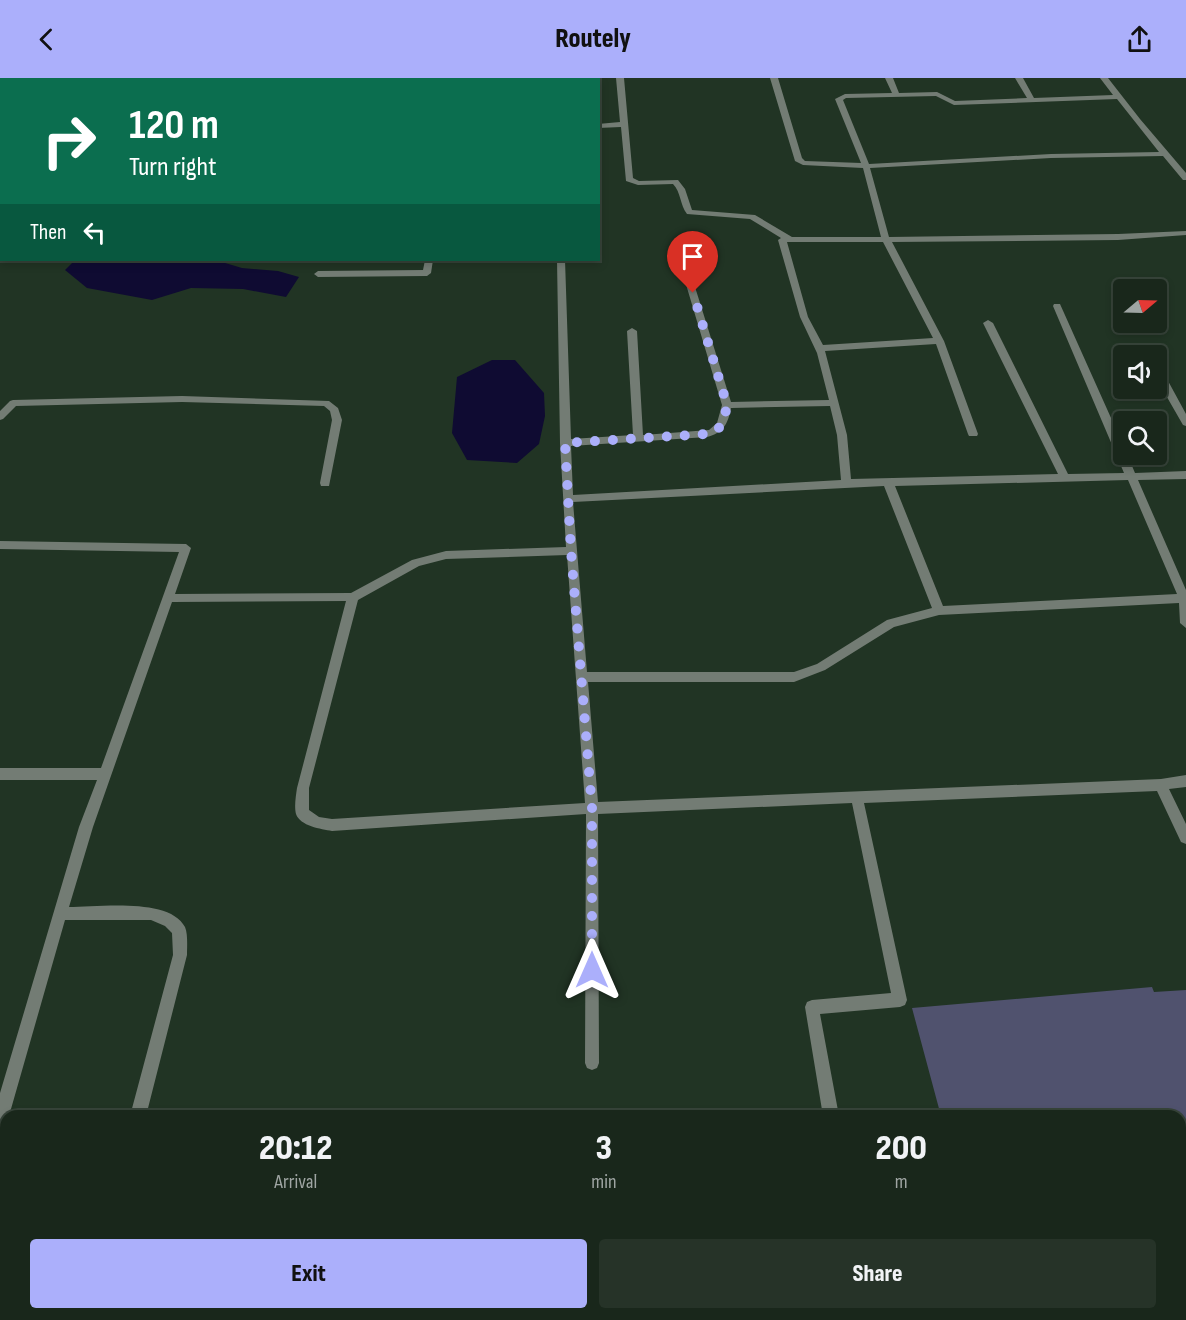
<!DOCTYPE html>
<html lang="en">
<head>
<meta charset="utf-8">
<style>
  body { margin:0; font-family:"Sofia Sans Condensed",sans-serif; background:#263328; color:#f1f3f6; height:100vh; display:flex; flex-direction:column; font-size:22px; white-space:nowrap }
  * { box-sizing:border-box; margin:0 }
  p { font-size:20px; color:#9fa5a3 }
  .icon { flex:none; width:33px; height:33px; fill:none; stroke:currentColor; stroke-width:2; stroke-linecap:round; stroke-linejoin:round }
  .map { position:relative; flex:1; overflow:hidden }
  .details { position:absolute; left:0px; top:1032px; width:1186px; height:210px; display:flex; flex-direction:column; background:#19271b; border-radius:18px 18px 0 0; box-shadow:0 3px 9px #0003,0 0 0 2px #37443a }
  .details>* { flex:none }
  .banner { position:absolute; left:0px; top:0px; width:600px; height:183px; box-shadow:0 3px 9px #0003,0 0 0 2px #37443a; background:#0b6e4f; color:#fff; overflow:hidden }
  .needle { width:39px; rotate:71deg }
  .controls { position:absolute; left:1113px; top:201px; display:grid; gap:12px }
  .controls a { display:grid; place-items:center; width:54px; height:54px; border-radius:6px; background:#19271b; box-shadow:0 3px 9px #0003,0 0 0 2px #37443a; font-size:30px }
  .pin { position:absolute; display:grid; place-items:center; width:51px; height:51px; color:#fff; margin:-62px -26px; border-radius:50% 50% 50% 0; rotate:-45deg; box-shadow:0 0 6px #0007 }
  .pin .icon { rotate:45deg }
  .me { position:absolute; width:66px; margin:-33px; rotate:0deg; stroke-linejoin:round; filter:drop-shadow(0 0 4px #0008) }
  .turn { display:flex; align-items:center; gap:21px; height:126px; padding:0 30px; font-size:27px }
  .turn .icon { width:78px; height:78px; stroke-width:2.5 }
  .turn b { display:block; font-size:42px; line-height:51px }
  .then { display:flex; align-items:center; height:57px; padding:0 30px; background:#0003; gap:12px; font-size:22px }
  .eta { display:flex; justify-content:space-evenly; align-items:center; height:102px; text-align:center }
  .eta b { font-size:36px; font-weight:800; line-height:42px }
  .action { display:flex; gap:12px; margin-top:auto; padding:12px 30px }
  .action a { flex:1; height:69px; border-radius:6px; background:#abaffb; color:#111; font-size:24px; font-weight:800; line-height:69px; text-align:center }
  .action a+a { background:#263328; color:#f1f3f6 }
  header { display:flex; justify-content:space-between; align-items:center; height:78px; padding:0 30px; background:#abaffb; color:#111; font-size:27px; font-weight:800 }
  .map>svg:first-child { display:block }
  .green { fill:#50526e }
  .water { fill:#0f0b32 }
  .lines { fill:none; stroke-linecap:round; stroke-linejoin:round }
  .street { fill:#737c74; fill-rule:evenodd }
  .route { stroke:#abaffb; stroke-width:10; stroke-dasharray:0 18 }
</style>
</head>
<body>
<header><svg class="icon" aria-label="back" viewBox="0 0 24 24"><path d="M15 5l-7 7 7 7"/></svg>Routely<svg class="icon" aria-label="share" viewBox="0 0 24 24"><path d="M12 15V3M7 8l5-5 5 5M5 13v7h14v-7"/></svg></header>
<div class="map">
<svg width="1186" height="1242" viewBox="0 0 1186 1242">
  <rect width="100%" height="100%" fill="#213424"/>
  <path class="green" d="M1152 909 1154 914 1186 912V1242H994L993 1236H1180V1038H941L912 930Z"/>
  <path class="water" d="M75 182H215L242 190 278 193 299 199 286 219 243 211 191 210 152 222 87 210 65 192Z
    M492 282H515L544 315 545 338 539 366 517 385 467 382 452 355 457 299Z"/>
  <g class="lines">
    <path class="street" d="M95 0H103V2H95Z
      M187 0H218L185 2Z
      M261 0H269V2H261Z
      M352 0H360L352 2Z
      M441 0H449V2H441Z
      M531 0H539V2H531Z
      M616 0H624L633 100 639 103 678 102 685 111 692 132 755 137 792 159H881L863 90 803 87 795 83 770 0H778L802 80 805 83 861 85 835 21 845 16 892 15 885 0H893L899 15 937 14 955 23 1027 20 1015 0H1023L1034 20 1113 17 1100 0H1108L1140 41 1186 95V102H1183L1163 78 1051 80 870 90 889 159 1118 156 1186 153V157L1118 162 892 164 944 263 978 356 977 358H969L968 356 936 266 825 273 847 357 851 401 1058 396 983 245 988 242 993 245 1068 396 1124 395 1053 228 1054 226H1060L1124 369V376H1127L1135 395 1186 393V401L1138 402 1186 512V550L1180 545 1179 525 939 537 894 549 825 592 794 604H588L598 724 1161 701 1186 697V709L1169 711 1186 746V766L1181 764 1157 713 864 725 907 922 905 927 900 929 820 936 839 1038H823L805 929 807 924 812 922 891 915 852 725 598 736 599 985 597 990 592 992 587 990 585 985 586 736 332 753C321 751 300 748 296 736 294 729 296 717 297 710L346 523 172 524 93 749 69 829C97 829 170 819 185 849 188 856 187 869 187 877L146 1038H130L173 877 172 855 165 848 151 842H65L9 1038H6L5 1046 0 1049V1015L79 749 97 702H0V690H101L179 474 0 471V463L186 466 191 470 175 516 351 515 412 482 446 473 566 469 560 365 557 182H565L571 361 633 357 627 253 632 250 637 253 643 357 709 352 717 345 722 327 682 193 686 190 690 193 731 324 829 322 817 275 800 239 778 162 781 160 750 141 687 136C680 127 681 114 673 106L638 107 626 103 621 49 598 50V46L620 44ZM936 18 954 27 1117 21 1159 74 1051 76 869 86 843 22 846 20ZM787 164H883L933 260 823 267 808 239ZM830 328 837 357 841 402 573 417 571 368 707 359C723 355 728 346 731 330ZM1128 402 1177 516 943 528 895 408ZM884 408 932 530 887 542 817 586 794 594H587L573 424ZM567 477 585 725 332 741 319 739 309 732V710L358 522 419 488 446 481Z
      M0 14H2V18H0Z
      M0 46H2V50H0Z
      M0 136H2V140H0Z
      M425 182H433L431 195 427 198 318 199 314 196 318 193 423 192Z
      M1147 269 1150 270 1154 278H1145L1142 272Z
      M1156 287 1161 290 1186 336V348L1183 347 1156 300Z
      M182 318 329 323 338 330 342 342 329 408H321L320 405 332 342 330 333 324 328 182 324 16 328 3 341 0 342V333L10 323 13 322Z
      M80 1236H96L95 1242H79Z
      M222 1236H238L237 1242H221Z
      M847 1236H863V1242H847Z"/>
  </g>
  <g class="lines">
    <path class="route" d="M592 892V730L571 473 565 365 707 356C723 352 724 342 727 327L693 215"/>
  </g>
</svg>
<div class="controls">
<a><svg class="needle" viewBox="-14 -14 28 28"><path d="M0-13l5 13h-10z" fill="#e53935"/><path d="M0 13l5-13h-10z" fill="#9fa5a3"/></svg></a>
<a><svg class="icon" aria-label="sound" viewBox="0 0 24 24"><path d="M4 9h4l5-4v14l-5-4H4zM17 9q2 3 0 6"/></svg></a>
<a><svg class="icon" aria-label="search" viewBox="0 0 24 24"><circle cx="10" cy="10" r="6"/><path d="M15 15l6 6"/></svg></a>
</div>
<div class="pin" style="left:693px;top:215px;background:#d93025"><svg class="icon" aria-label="arrive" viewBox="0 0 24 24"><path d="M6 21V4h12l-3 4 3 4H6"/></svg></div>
<svg class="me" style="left:592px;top:892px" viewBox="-20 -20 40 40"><path d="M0-17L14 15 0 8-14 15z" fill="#abaffb" stroke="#fff" stroke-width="4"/></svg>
<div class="banner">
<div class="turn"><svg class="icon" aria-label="right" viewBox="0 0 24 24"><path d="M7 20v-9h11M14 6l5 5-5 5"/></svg><div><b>120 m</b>Turn right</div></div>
<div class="then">Then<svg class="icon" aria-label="left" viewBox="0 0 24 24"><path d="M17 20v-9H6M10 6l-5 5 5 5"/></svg></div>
</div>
<section class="details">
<div class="eta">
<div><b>20:12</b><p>Arrival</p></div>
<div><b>3</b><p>min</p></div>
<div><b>200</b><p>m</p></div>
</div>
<div class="action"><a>Exit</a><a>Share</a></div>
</section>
</div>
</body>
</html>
